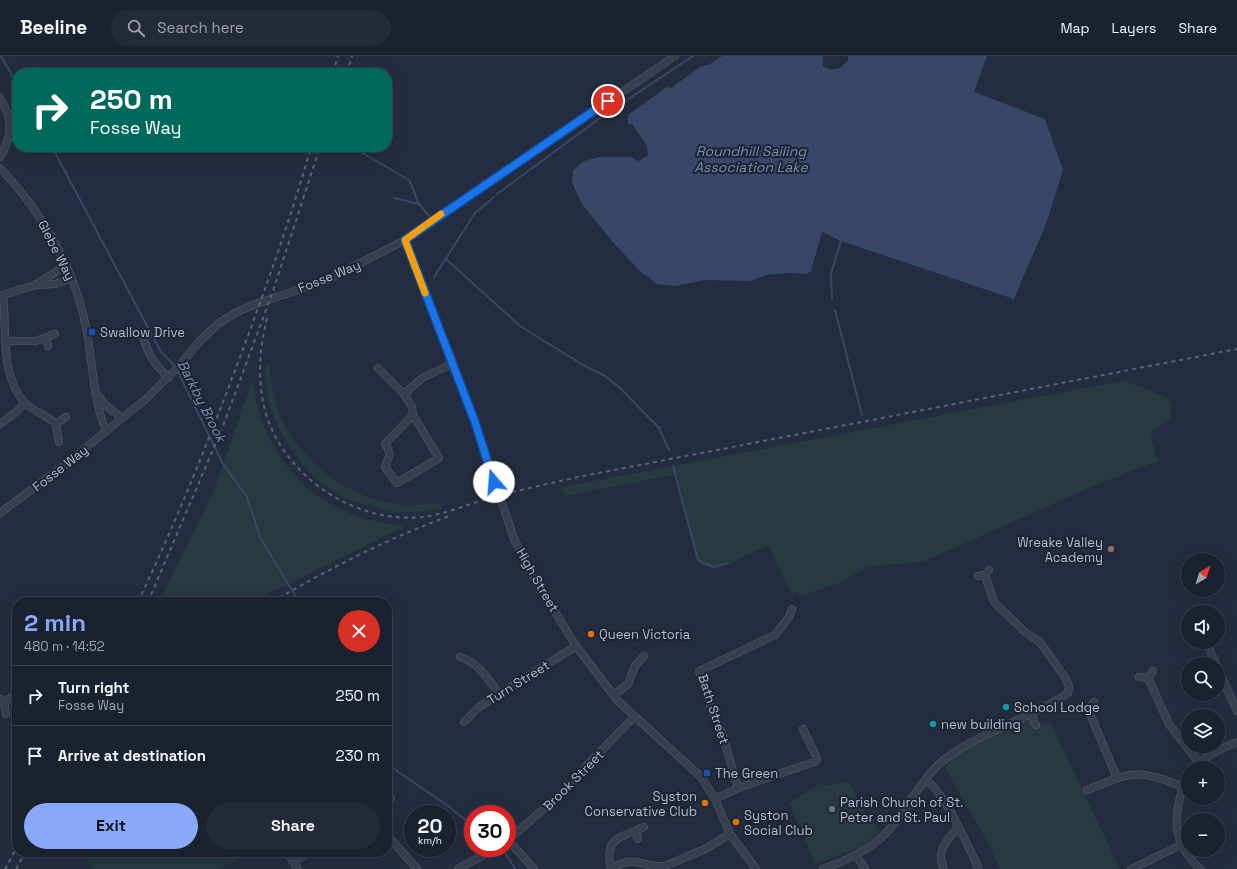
<!DOCTYPE html>
<html lang="en">
<head>
<meta charset="utf-8">
<style>
  body { margin:0; font-family:"Space Grotesk",sans-serif; background:#242a37; color:#f1f3f6; height:100vh; display:flex; flex-direction:column; font-size:15px; white-space:nowrap }
  * { box-sizing:border-box; margin:0 }
  p { font-size:13px; color:#a0a4aa }
  .icon { flex:none; width:22px; height:22px; fill:none; stroke:currentColor; stroke-width:2; stroke-linecap:round; stroke-linejoin:round }
  .map { position:relative; flex:1; overflow:hidden }
  .details { position:absolute; left:12px; top:541px; width:380px; height:260px; display:flex; flex-direction:column; background:#1b222f; border-radius:16px; box-shadow:0 4px 16px #0002,0 0 0 1px #393f4b }
  .details>* { flex:none }
  .top-card { position:absolute; left:12px; top:12px; width:380px; height:84px; border-radius:16px; box-shadow:0 4px 16px #0002,0 0 0 1px #393f4b; background:#00695c; color:#fff; overflow:hidden }
  .needle { width:26px; rotate:39deg }
  .tools { position:absolute; left:1181px; top:497px; display:grid; gap:8px }
  .tools a { display:grid; place-items:center; width:44px; height:44px; border-radius:50%; background:#1b222f; box-shadow:0 4px 16px #0002,0 0 0 1px #393f4b; font-size:20px }
  .speed { position:absolute; left:404px; top:749px; display:flex; gap:8px; font-size:20px; font-weight:700; text-align:center }
  .speed>* { display:grid; place-content:center; width:52px; height:52px; border-radius:50%; background:#1b222f; box-shadow:0 4px 16px #0002,0 0 0 1px #393f4b; line-height:1 }
  .speed small { font-size:10px; font-weight:400 }
  .speed .limit { border:6px solid #d22; background:#fff; color:#111 }
  .pin { position:absolute; display:grid; place-items:center; width:34px; height:34px; color:#fff; margin:-17px; border:2px solid #fff; border-radius:50%; box-shadow:0 1px 4px #0007 }
  .me { position:absolute; width:44px; margin:-22px; rotate:342deg; stroke-linejoin:round; filter:drop-shadow(0 0 3px #0008) }
  .turn { display:flex; align-items:center; gap:14px; height:84px; padding:0 12px; font-size:18px }
  .turn .icon { width:52px; height:52px; stroke-width:2.5 }
  .turn b { display:block; font-size:28px; line-height:34px }
  .round { display:grid; place-items:center; flex:none; width:42px; height:42px; border-radius:21px; background:#242a37 }
  .headline { display:flex; align-items:center; justify-content:space-between; height:68px; padding:0 12px }
  h1 { font-size:24px; font-weight:700; line-height:30px; color:#8aa8f9 }
  .button { display:flex; gap:8px; margin-top:auto; padding:8px 12px }
  .button a { flex:1; height:46px; border-radius:24px; background:#8aa8f9; color:#111; font-size:16px; font-weight:700; line-height:46px; text-align:center }
  .button a+a { background:#242a37; color:#f1f3f6 }
  ul { padding:0; list-style:none }
  li { display:flex; align-items:center; gap:12px; height:60px; padding:0 12px; border-top:1px solid #393f4b }
  li div { flex:1 }
  li b { display:block; font-size:15px }
  li em { font-style:normal }
  header { display:flex; align-items:center; gap:24px; box-sizing:border-box; height:56px; padding:0 20px; background:#1b222f; border-bottom:1px solid #393f4b }
  header strong { font-size:19px }
  nav { display:flex; gap:22px; margin-inline-start:auto; font-size:14px }
  .search { width:280px; height:36px; background:#242a37; display:flex; align-items:center; gap:10px; box-sizing:border-box; padding:0 14px; border-radius:22px; color:#a0a4aa; font-size:15px }
  .map>svg:first-child { display:block }
  .green { fill:#263a40 }
  .water { fill:#384667 }
  .lines { fill:none; stroke-linecap:round; stroke-linejoin:round }
  .stream { stroke:#384667; stroke-width:2 }
  .minor-casing { stroke:#565d6d; stroke-width:8 }
  .minor { stroke:#383f4f; stroke-width:7 }
  .rail { stroke:#5a6376; stroke-width:2; stroke-dasharray:4 4; stroke-linecap:butt }
  .route-casing { stroke:#114b97; stroke-width:10 }
  .route { stroke:#1a73e8; stroke-width:7 }
  .slow { stroke:#f59e0b; stroke-width:7 }
  .transit-dot { fill:#1a4fb4; stroke:#1d2434; stroke-width:1.5 }
  .education-dot { fill:#8d6e63; stroke:#1d2434; stroke-width:1.5 }
  .food-dot { fill:#e8710a; stroke:#1d2434; stroke-width:1.5 }
  .culture-dot { fill:#0f9aa8; stroke:#1d2434; stroke-width:1.5 }
  .worship-dot { fill:#6b7280; stroke:#1d2434; stroke-width:1.5 }
  .labels { text-anchor:middle; stroke-width:4; stroke-linejoin:round; paint-order:stroke }
  .street-label { font-size:13px; fill:#b5baca; stroke:#1d2434 }
  .poi-label { font-size:13px; fill:#b5baca; stroke:#1d2434; text-anchor:start }
  .water-label { font-size:14px; font-style:italic; fill:#7c8db2; stroke:#1d2434 }
</style>
</head>
<body>
<header>
<strong>Beeline</strong>
<div class="search"><svg class="icon" aria-label="search" viewBox="0 0 24 24"><circle cx="10" cy="10" r="6"/><path d="M15 15l6 6"/></svg>Search here</div>
<nav><a>Map</a><a>Layers</a><a>Share</a></nav>
</header>
<div class="map">
<svg width="1237" height="813" viewBox="0 0 1237 813">
  <rect width="100%" height="100%" fill="#242d3f"/>
  <path class="green" d="M269 308C272 328 274 352 285 370 307 409 350 442 395 448 411 450 428 448 444 447L441 453C426 455 411 457 395 456 389 456 381 453 375 451 362 448 346 444 335 436 306 419 281 384 271 353 266 339 265 324 265 310Z
    M1122 325 1140 330 1168 342 1172 350 1171 362 1150 377 1158 405 1103 426 925 505 868 511 837 528 802 539 795 535 792 539 769 490C753 494 725 514 712 512 708 512 702 508 697 506L677 418 565 440 562 431Z
    M251 328 253 329C256 340 257 352 261 362 286 429 335 463 406 470L252 546H159L214 435Z
    M1029 664 1033 671 1050 666 1120 813H1000L988 787 945 712C956 692 1007 674 1029 664Z
    M849 726 862 752 880 775 861 791 815 808 789 747 819 728 828 729Z
    M83 796H251L219 813H93Z"/>
  <path class="water" d="M722 0H823V10L831 14 840 12 848 5V0H987L974 36 1045 63 1063 114 1046 168 1014 243 841 185 822 176 811 215 807 218 788 217 766 219 750 225 705 224 675 230 657 228 640 215 611 184 582 148 572 127 573 114 584 105 599 101H631L638 105 648 100 647 90 632 68H628V59L667 31 671 32 700 11 710 8Z"/>
  <g class="lines">
    <path class="stream" d="M1 0 17 28
      M52 91 161 296 175 310
      M352 91 409 124 419 148 429 160
      M497 138 600 62 693 0
      M394 142 419 148
      M446 203 520 270 583 309 605 320 619 331 659 372 669 394
      M434 221 475 157 494 141
      M832 242 831 217 841 185
      M835 254 862 359
      M177 314 223 408 247 441 260 481 299 546
      M673 410 698 504 714 511 728 507
      M387 708 448 750 473 770
      M499 792 506 798 515 813"/>
    <defs>
      <path id="minor" d="M0 42C13 63 13 79 0 101
        M0 112C43 157 76 214 87 276 93 309 93 344 106 375
        M405 184 475 366 514 483 531 517 576 590 618 645 701 721 715 743 730 778 756 813
        M37 229 55 228 72 222
        M0 240 35 229 67 209
        M3 240C7 274 0 320 25 347 34 356 47 359 56 368L59 386
        M142 276C147 297 153 306 168 322
        M46 282 48 290
        M5 285H36L55 278
        M378 312 404 338
        M96 337 105 349 122 362
        M413 359 439 402 397 427 385 411C387 399 394 402 385 388L413 359 412 351 404 338 422 322 452 308
        M0 368 16 356 25 347
        M56 368 66 361
        M0 457 62 411 147 342 180 309 199 286 220 266 237 256 256 248 327 224 405 184 675 0
        M978 520 985 519 989 514
        M1206 586 1216 608
        M460 601C478 606 489 624 499 638
        M1218 613 1237 655
        M1139 621 1148 622 1153 615
        M1148 622 1169 668 1199 707
        M614 639 628 628 635 610 644 600
        M0 643 5 649 6 658
        M4 647 12 641
        M1079 653H1088L1094 646
        M1088 653 1117 722
        M1031 658 1036 669
        M464 666 479 651 576 590
        M1195 712C1205 699 1223 692 1237 686
        M1188 721 1184 726C1174 762 1170 784 1200 813
        M926 724C945 737 968 790 979 813
        M738 732 722 677 712 655 699 615 775 579 789 561 792 553
        M1087 734C1131 716 1138 712 1183 731
        M715 743 738 732 814 706 817 703 816 700 803 673
        M387 745 391 742
        M635 775 638 783
        M387 779 417 813
        M508 784 534 813
        M507 785 571 729 589 707 634 661
        M287 796 298 813
        M856 799 865 813
        M294 806 309 796
        M458 813 496 792
        M611 813C637 797 643 813 665 810L705 793 730 778
        M611 813C604 782 619 782 644 771
        M823 813C845 805 868 795 884 779 907 757 919 723 945 703 982 675 1029 664 1068 637L1069 631 1066 623 1040 586 1026 577 994 546 985 519
        M944 813C935 795 947 784 958 771
        M1131 813 1181 789"/>
    </defs>
    <use href="#minor" class="minor-casing"/>
    <use href="#minor" class="minor"/>
    <path class="rail" d="M333 17 338 0
      M347 17 352 0
      M267 262C259 294 257 326 266 358 286 422 356 468 423 461 445 458 466 449 487 443 517 434 548 428 578 421L1237 293
      M138 546C175 468 207 389 237 309 264 237 290 165 311 91
      M148 546 223 370 273 235 320 91
      M272 546C330 512 389 482 452 459
      M5 813 17 791
      M16 813 25 796"/>
  </g>
  <g class="lines">
    <defs>
      <path id="route" d="M494 426 475 366 405 184 608 45"/>
    </defs>
    <use href="#route" class="route-casing"/>
    <use href="#route" class="route"/>
    <path class="slow" d="M425 237 405 184 441 158"/>
  </g>
  <g class="transit-dot">
    <rect x="88" y="272" width="8" height="8" rx="2"/>
    <rect x="703" y="713" width="8" height="8" rx="2"/>
  </g>
  <circle class="education-dot" cx="1111" cy="493" r="4"/>
  <g class="food-dot">
    <circle cx="591" cy="578" r="4"/>
    <circle cx="705" cy="747" r="4"/>
    <circle cx="736" cy="766" r="4"/>
  </g>
  <g class="culture-dot">
    <circle cx="1006" cy="651" r="4"/>
    <circle cx="933" cy="668" r="4"/>
  </g>
  <circle class="worship-dot" cx="832" cy="753" r="4"/>
  <g class="labels">
    <g class="street-label">
      <text transform="translate(57 194) rotate(63)" y="5">Glebe Way</text>
      <text transform="translate(329 220) rotate(-22)" y="5">Fosse Way</text>
      <text transform="translate(60 412) rotate(-38)" y="5">Fosse Way</text>
      <text transform="translate(538 524) rotate(60)" y="5">High Street</text>
      <text transform="translate(518 626) rotate(-32)" y="5">Turn Street</text>
      <text transform="translate(714 653) rotate(72)" y="5">Bath Street</text>
      <text transform="translate(573 724) rotate(-45)" y="5">Brook Street</text>
    </g>
    <g class="poi-label">
      <text x="100" y="281">Swallow Drive</text>
      <text x="1103" y="491" text-anchor="end">Wreake Valley<tspan x="1103" dy="15">Academy</tspan></text>
      <text x="599" y="583">Queen Victoria</text>
      <text x="1014" y="656">School Lodge</text>
      <text x="941" y="673">new building</text>
      <text x="715" y="722">The Green</text>
      <text x="697" y="745" text-anchor="end">Syston<tspan x="697" dy="15">Conservative Club</tspan></text>
      <text x="840" y="751">Parish Church of St.<tspan x="840" dy="15">Peter and St. Paul</tspan></text>
      <text x="744" y="764">Syston<tspan x="744" dy="15">Social Club</tspan></text>
    </g>
    <g class="water-label">
      <text x="751" y="100">Roundhill Sailing<tspan x="751" dy="16">Association Lake</tspan></text>
      <text transform="translate(202 345) rotate(63)" y="5">Barkby Brook</text>
    </g>
  </g>
</svg>
<div class="tools">
<a><svg class="needle" viewBox="-14 -14 28 28"><path d="M0-13l5 13h-10z" fill="#e53935"/><path d="M0 13l5-13h-10z" fill="#a0a4aa"/></svg></a>
<a><svg class="icon" aria-label="sound" viewBox="0 0 24 24"><path d="M4 9h4l5-4v14l-5-4H4zM17 9q2 3 0 6"/></svg></a>
<a><svg class="icon" aria-label="search" viewBox="0 0 24 24"><circle cx="10" cy="10" r="6"/><path d="M15 15l6 6"/></svg></a>
<a><svg class="icon" aria-label="layers" viewBox="0 0 24 24"><path d="M12 4l9 5-9 5-9-5zM3 14l9 5 9-5"/></svg></a>
<a>+</a>
<a>−</a>
</div>
<div class="speed"><div>20<small>km/h</small></div><div class="limit">30</div></div>
<div class="pin" style="left:608px;top:45px;background:#d93025"><svg class="icon" aria-label="arrive" viewBox="0 0 24 24"><path d="M6 21V4h12l-3 4 3 4H6"/></svg></div>
<svg class="me" style="left:494px;top:426px" viewBox="-20 -20 40 40"><circle r="19" fill="#fff"/><path d="M0-13L10 11 0 6-10 11z" fill="#1a73e8"/></svg>
<div class="top-card">
<div class="turn"><svg class="icon" aria-label="right" viewBox="0 0 24 24"><path d="M7 20v-9h11M14 6l5 5-5 5"/></svg><div><b>250 m</b>Fosse Way</div></div>
</div>
<section class="details">
<div class="headline"><div><h1>2 min</h1><p>480 m · 14:52</p></div><a class="round" style="background:#d93025;color:#fff"><svg class="icon" aria-label="close" viewBox="0 0 24 24"><path d="M6 6l12 12M18 6L6 18"/></svg></a></div>
<ul>
<li><svg class="icon" aria-label="right" viewBox="0 0 24 24"><path d="M7 20v-9h11M14 6l5 5-5 5"/></svg><div><b>Turn right</b><p>Fosse Way</p></div><em>250 m</em></li>
<li><svg class="icon" aria-label="arrive" viewBox="0 0 24 24"><path d="M6 21V4h12l-3 4 3 4H6"/></svg><div><b>Arrive at destination</b></div><em>230 m</em></li>
</ul>
<div class="button"><a>Exit</a><a>Share</a></div>
</section>
</div>
</body>
</html>
